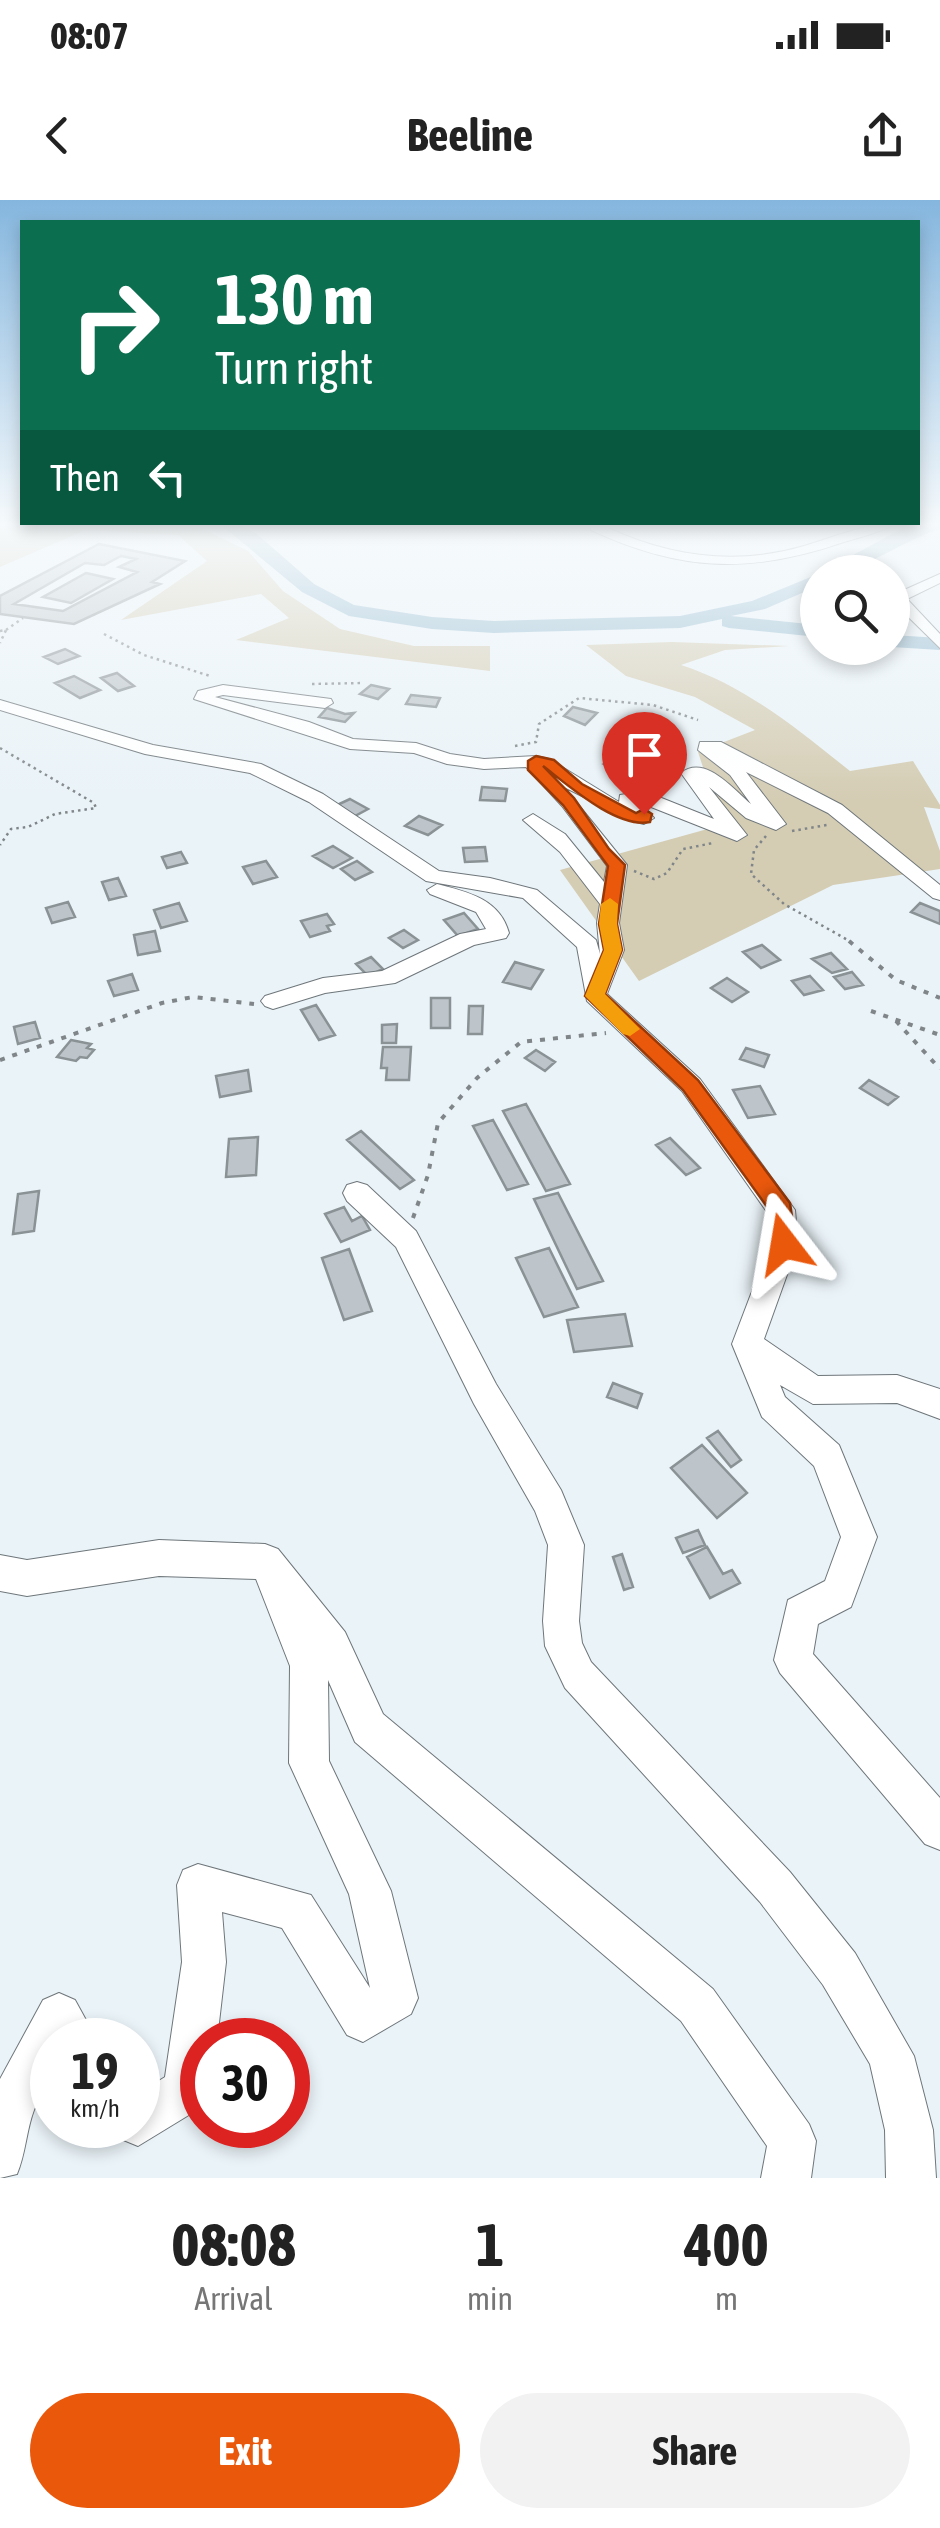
<!DOCTYPE html>
<html lang="en">
<head>
<meta charset="utf-8">
<style>
  body { margin:0; font-family:"Asap Condensed",sans-serif; background:#f2f2f2; color:#222; height:100vh; display:flex; flex-direction:column; font-size:38px; white-space:nowrap }
  * { box-sizing:border-box; margin:0 }
  p { font-size:32px; color:#767676 }
  .icon { flex:none; width:55px; height:55px; fill:none; stroke:currentColor; stroke-width:2; stroke-linecap:round; stroke-linejoin:round }
  .map { position:relative; height:1978px; overflow:hidden }
  .panel { display:flex; flex-direction:column; background:#fff; flex:1 }
  .panel>* { flex:none }
  .top-card { position:absolute; left:20px; top:20px; width:900px; height:305px; border-radius:0px; box-shadow:0 5px 15px #0003; background:#0b6e4f; color:#fff; overflow:hidden }
  .buttons { position:absolute; left:800px; top:355px; display:grid; gap:20px }
  .buttons a { display:grid; place-items:center; width:110px; height:110px; border-radius:50%; background:#fff; box-shadow:0 5px 15px #0003; font-size:50px }
  .speed { position:absolute; left:30px; top:1818px; display:flex; gap:20px; font-size:50px; font-weight:700; text-align:center }
  .speed>* { display:grid; place-content:center; width:130px; height:130px; border-radius:50%; background:#fff; box-shadow:0 5px 15px #0003; line-height:1 }
  .speed small { font-size:25px; font-weight:400 }
  .speed .limit { border:15px solid #d22; background:#fff; color:#111 }
  .pin { position:absolute; display:grid; place-items:center; width:85px; height:85px; color:#fff; margin:-102px -42px; border-radius:50% 50% 50% 0; rotate:-45deg; box-shadow:0 0 10px #0007 }
  .pin .icon { rotate:45deg }
  .me { position:absolute; width:110px; margin:-55px; rotate:346deg; stroke-linejoin:round; filter:drop-shadow(0 0 8px #0008) }
  .turn { display:flex; align-items:center; gap:35px; height:210px; padding:0 30px; font-size:45px }
  .turn .icon { width:130px; height:130px; stroke-width:2.5 }
  .turn b { display:block; font-size:70px; line-height:85px }
  .then { display:flex; align-items:center; height:95px; padding:0 30px; background:#0003; gap:20px; font-size:38px }
  .eta { display:flex; justify-content:space-evenly; align-items:center; height:170px; text-align:center }
  .eta b { font-size:60px; font-weight:700; line-height:70px }
  .cta { display:flex; gap:20px; margin-top:auto; padding:20px 30px }
  .cta a { flex:1; height:115px; border-radius:60px; background:#ea580c; color:#fff; font-size:40px; font-weight:700; line-height:115px; text-align:center }
  .cta a+a { background:#f2f2f2; color:#222 }
  .status { display:flex; justify-content:space-between; align-items:center; height:70px; padding:0 50px; background:#fff; direction:ltr }
  .status svg { height:28px; fill:currentColor }
  header { display:flex; justify-content:space-between; align-items:center; height:130px; padding:0 30px; background:#fff; font-size:45px; font-weight:700 }
  .map>svg:first-child { display:block }
  .green { fill:#d4ccb3 }
  .lines { fill:none; stroke-linecap:round; stroke-linejoin:round }
  .river { fill:#92b9cf; fill-rule:evenodd }
  .building { fill:#bdc5ca; stroke:#8a9296; stroke-width:2.5; fill-rule:evenodd }
  .minor-casing { stroke:#6e767a; stroke-width:2 }
  .path-far1 { stroke:#7f8588; stroke-width:2.5; stroke-dasharray:2.5 4; stroke-linecap:butt }
  .path { stroke:#7f8588; stroke-width:4; stroke-dasharray:5 8; stroke-linecap:butt }
  .minor { fill:#fff; fill-rule:evenodd }
  .route { fill:#ea580c; stroke:#983908; stroke-width:2.5 }
  .slow { fill:#f59e0b }
</style>
</head>
<body>
<div class="status"><b>08:07</b><svg viewBox="0 0 49 12"><path d="M0 12V9h3v3zM5 12V6h3v6zM10 12V3h3v9zM15 12V0h3v12zM26 1h20v11H26zM47 4h2v5h-2z"/></svg></div>
<header><svg class="icon" aria-label="back" viewBox="0 0 24 24"><path d="M15 5l-7 7 7 7"/></svg>Beeline<svg class="icon" aria-label="share" viewBox="0 0 24 24"><path d="M12 15V3M7 8l5-5 5 5M5 13v7h14v-7"/></svg></header>
<div class="map">
<svg width="940" height="1978" viewBox="0 0 940 1978">
  <rect width="100%" height="100%" fill="#eaf3f8"/>
  <path class="green" d="M0 324H193L248 351 283 391 340 429 414 446H490V471L236 440 289 418 261 394 121 420 207 361 178 335 86 330 0 367Z
    M672 442 789 446 725 450 681 465C746 486 797 529 850 571L913 561 940 605V609L924 607 940 651V669L833 685 639 781 560 670 722 625 698 552 755 530 695 497 626 476 586 445Z"/>
  <g class="lines">
    <path class="river" d="M220 324H240L257 334 314 384 354 405 432 417 494 421 680 416 752 401 818 374V386L765 409 731 416 818 425V437L729 428 722 426V419L680 428 494 433 432 429 349 416 302 392Z
      M919 324H940V329C901 340 862 375 822 372L901 329Z
      M892 435 940 438V450L892 447Z"/>
  </g>
  <path class="building" d="M99 344 185 361 152 382 160 384 74 424 0 414V396ZM121 356 136 359 119 367 137 372 63 411 14 404 85 363 104 365Z
    M86 373 113 379 71 403 43 397Z
    M65 449 79 456 58 464 44 457Z
    M117 473 134 486 118 491 101 478Z
    M74 476 100 490 80 498 55 483Z
    M371 485 389 489 378 499 360 494Z
    M411 495 440 498 436 507 406 504Z
    M573 507 597 513 585 525 564 516Z
    M327 508 345 514 354 513 345 522 319 517Z
    M617 558 639 569 625 576 604 564Z
    M482 587 507 589 505 601 480 600Z
    M350 599 368 609 353 617 335 606Z
    M419 616 442 625 428 635 405 626Z
    M333 646 352 658 333 668 313 656Z
    M485 647 487 661 465 662 463 648Z
    M181 652 187 663 167 668 162 657Z
    M266 661 277 677 253 684 243 667Z
    M357 661 372 672 355 680 341 669Z
    M118 678 126 696 109 700 102 682Z
    M68 702 75 717 52 723 46 708Z
    M179 703 187 721 161 728 154 710Z
    M920 703 940 711V724L911 712Z
    M464 713 478 729 458 736 444 720Z
    M327 714 334 724 327 726 330 731 310 737 301 721Z
    M404 730 418 740 403 748 389 738Z
    M155 731 160 751 138 755 134 735Z
    M762 745 780 760 761 768 743 752Z
    M831 753 847 769 832 773 812 759Z
    M371 757 383 769 368 776 356 764Z
    M515 762 543 770 531 789 503 782Z
    M852 772 863 785 845 789 834 777Z
    M132 774 138 790 114 796 108 781Z
    M810 776 823 790 804 795 792 781Z
    M727 778 748 792 732 802 711 788Z
    M431 798H450V828H431Z
    M316 805 335 835 319 840 301 810Z
    M469 806H483L482 834H468Z
    M35 822 40 838 18 844 14 827Z
    M397 824 396 843H382V825Z
    M71 840 91 844 87 848 94 850 87 858 80 857 76 861 57 857Z
    M383 847H411L409 880H386L387 868H381Z
    M746 848 769 855 764 867 740 859Z
    M536 850 555 862 545 871 525 858Z
    M248 870 251 891 220 897 216 876Z
    M869 880 898 897 888 905 860 888Z
    M760 886 775 914 748 918 733 890Z
    M526 904 570 984 546 991 503 911Z
    M493 920 528 984 507 990 473 926Z
    M361 931 414 980 400 989 347 940Z
    M258 937 256 975 226 977 229 939Z
    M670 938 700 968 686 975 656 945Z
    M39 991 34 1031 13 1034 18 994Z
    M558 993 603 1081 577 1089 534 999Z
    M344 1007 352 1021 362 1016 370 1030 341 1042 325 1014Z
    M549 1048 578 1107 544 1117 516 1058Z
    M349 1049 372 1111 344 1120 322 1058Z
    M625 1114 632 1146 574 1152 567 1120Z
    M613 1183 642 1194 637 1208 607 1197Z
    M718 1231 741 1260 731 1267 707 1238Z
    M702 1245 747 1293 717 1318 671 1268Z
    M698 1330 705 1345 683 1353 676 1338Z
    M707 1347 723 1374 732 1370 740 1383 710 1398 687 1357Z
    M622 1354 633 1387 624 1390 613 1357Z"/>
  <g class="lines">
    <defs>
      <path id="minor" d="M591 324H613L608 328C671 357 737 366 804 346 835 337 862 324 894 324 880 333 860 337 844 342 751 374 681 372 591 330Z
        M940 374V383L907 399 940 434V448L892 401 893 395Z
        M223 485 331 499 333 503 325 508 223 495 215 497 309 522 353 539 416 543 450 554 484 559 536 556 549 559 619 602 620 595 644 591 714 619 681 573C705 554 733 589 751 604L730 575 698 550 700 542H721L842 605 940 685V700L933 698 828 613 746 572 786 624 776 630 746 618 709 587 747 635 737 641 641 603 654 618 644 624 632 621 564 587 627 665 619 723 624 750 607 794 700 879 795 1010 798 1044 764 1139 818 1176 897 1175 940 1189V1219L897 1203 813 1204 780 1185 785 1197 839 1245 877 1337 851 1407 818 1424 813 1454 940 1598V1650L925 1644 780 1473 774 1460 788 1400 825 1381 841 1337 814 1266 762 1217 732 1144 770 1044 767 1012 682 891 587 801 577 747 523 698 426 681 309 602 250 573 145 554 0 510V500L153 545 261 564 323 594 439 671 490 678 537 690 596 740 600 754 597 723 600 704 560 652 523 620 533 614 565 634 604 682 607 666 562 606 526 567 484 569 447 564 414 553 350 549 194 499 198 491Z
        M437 684C468 692 500 699 509 733L506 738 474 745 395 783 325 793 273 809 265 806 261 801 265 796 323 778 382 771 460 734 486 729 476 712 430 694 427 690Z
        M357 982 367 985 416 1031 496 1184 561 1290 584 1345 579 1421 582 1443 591 1462 790 1672 855 1753 914 1856 933 1930 936 1978H886L885 1930 870 1864 823 1785 760 1702 565 1488 545 1446 543 1421 548 1345 535 1311 474 1204 396 1047 347 1001 343 993 347 985Z
        M159 1340 265 1344 278 1349 345 1432 383 1514 713 1789 809 1924 816 1941 811 1978H761L767 1946 681 1821 355 1542 328 1480 329 1561 391 1691 418 1798 411 1814 363 1842 347 1835 282 1728 222 1712 226 1762 217 1840H202V1907L138 1946 121 1939 115 1925H138V1894L165 1877 182 1762 177 1685 183 1670 198 1664 311 1695 370 1788 349 1694 289 1563 290 1466 256 1379 159 1376 27 1396 0 1391V1355L27 1360Z
        M59 1793 75 1800 97 1840H52C52 1880 48 1876 34 1910 26 1931 26 1953 17 1974L0 1978V1879L43 1800Z"/>
    </defs>
    <use href="#minor" class="minor-casing"/>
    <path class="path-far1" d="M6 430 23 418
      M0 431 6 430 0 443
      M104 434 144 455 210 476
      M312 484 364 483
      M515 546 536 542 539 524 579 498 653 505 698 520
      M0 548 94 603 96 608 55 614 28 627 11 629 0 645
      M792 631 827 625
      M766 636 754 650 751 674 784 704 853 743
      M634 671 654 679 667 673 683 649 713 643"/>
    <path class="path" d="M849 741 896 780 940 798
      M871 811 940 835
      M896 821 940 869
      M0 860 162 803 193 797 254 804
      M413 1018 428 975 438 923 477 878 521 842 606 833"/>
    <use href="#minor" class="minor"/>
  </g>
  <linearGradient id="sky" x2="0" y2="1"><stop stop-color="#85b6de"/><stop offset="0.54" stop-color="#f6fafc"/><stop offset="1" stop-color="#f6fafc" stop-opacity="0"/></linearGradient>
  <rect width="940" height="601" fill="url(#sky)"/>
  <path class="route" d="M536 556 554 560 582 584 636 613 644 609 652 614 650 622C617 629 568 585 543 566L574 598 609 649 625 665 617 724 622 750 605 794 698 880 790 1003 796 1044 793 1051H776L770 1011 683 890 585 796 604 750 599 724 608 666 563 605 528 570V561Z"/>
  <path class="slow" d="M610 698 618 704 617 724 622 750 605 794 640 829 630 836 623 834 585 796 604 750 599 724 601 704Z"/>
</svg>
<div class="buttons">
<a><svg class="icon" aria-label="search" viewBox="0 0 24 24"><circle cx="10" cy="10" r="6"/><path d="M15 15l6 6"/></svg></a>
</div>
<div class="speed"><div>19<small>km/h</small></div><div class="limit">30</div></div>
<div class="pin" style="left:644px;top:614px;background:#d93025"><svg class="icon" aria-label="arrive" viewBox="0 0 24 24"><path d="M6 21V4h12l-3 4 3 4H6"/></svg></div>
<svg class="me" style="left:784px;top:1044px" viewBox="-20 -20 40 40"><path d="M0-17L14 15 0 8-14 15z" fill="#ea580c" stroke="#fff" stroke-width="4"/></svg>
<div class="top-card">
<div class="turn"><svg class="icon" aria-label="right" viewBox="0 0 24 24"><path d="M7 20v-9h11M14 6l5 5-5 5"/></svg><div><b>130 m</b>Turn right</div></div>
<div class="then">Then<svg class="icon" aria-label="left" viewBox="0 0 24 24"><path d="M17 20v-9H6M10 6l-5 5 5 5"/></svg></div>
</div>
</div>
<section class="panel">
<div class="eta">
<div><b>08:08</b><p>Arrival</p></div>
<div><b>1</b><p>min</p></div>
<div><b>400</b><p>m</p></div>
</div>
<div class="cta"><a>Exit</a><a>Share</a></div>
</section>
</body>
</html>
